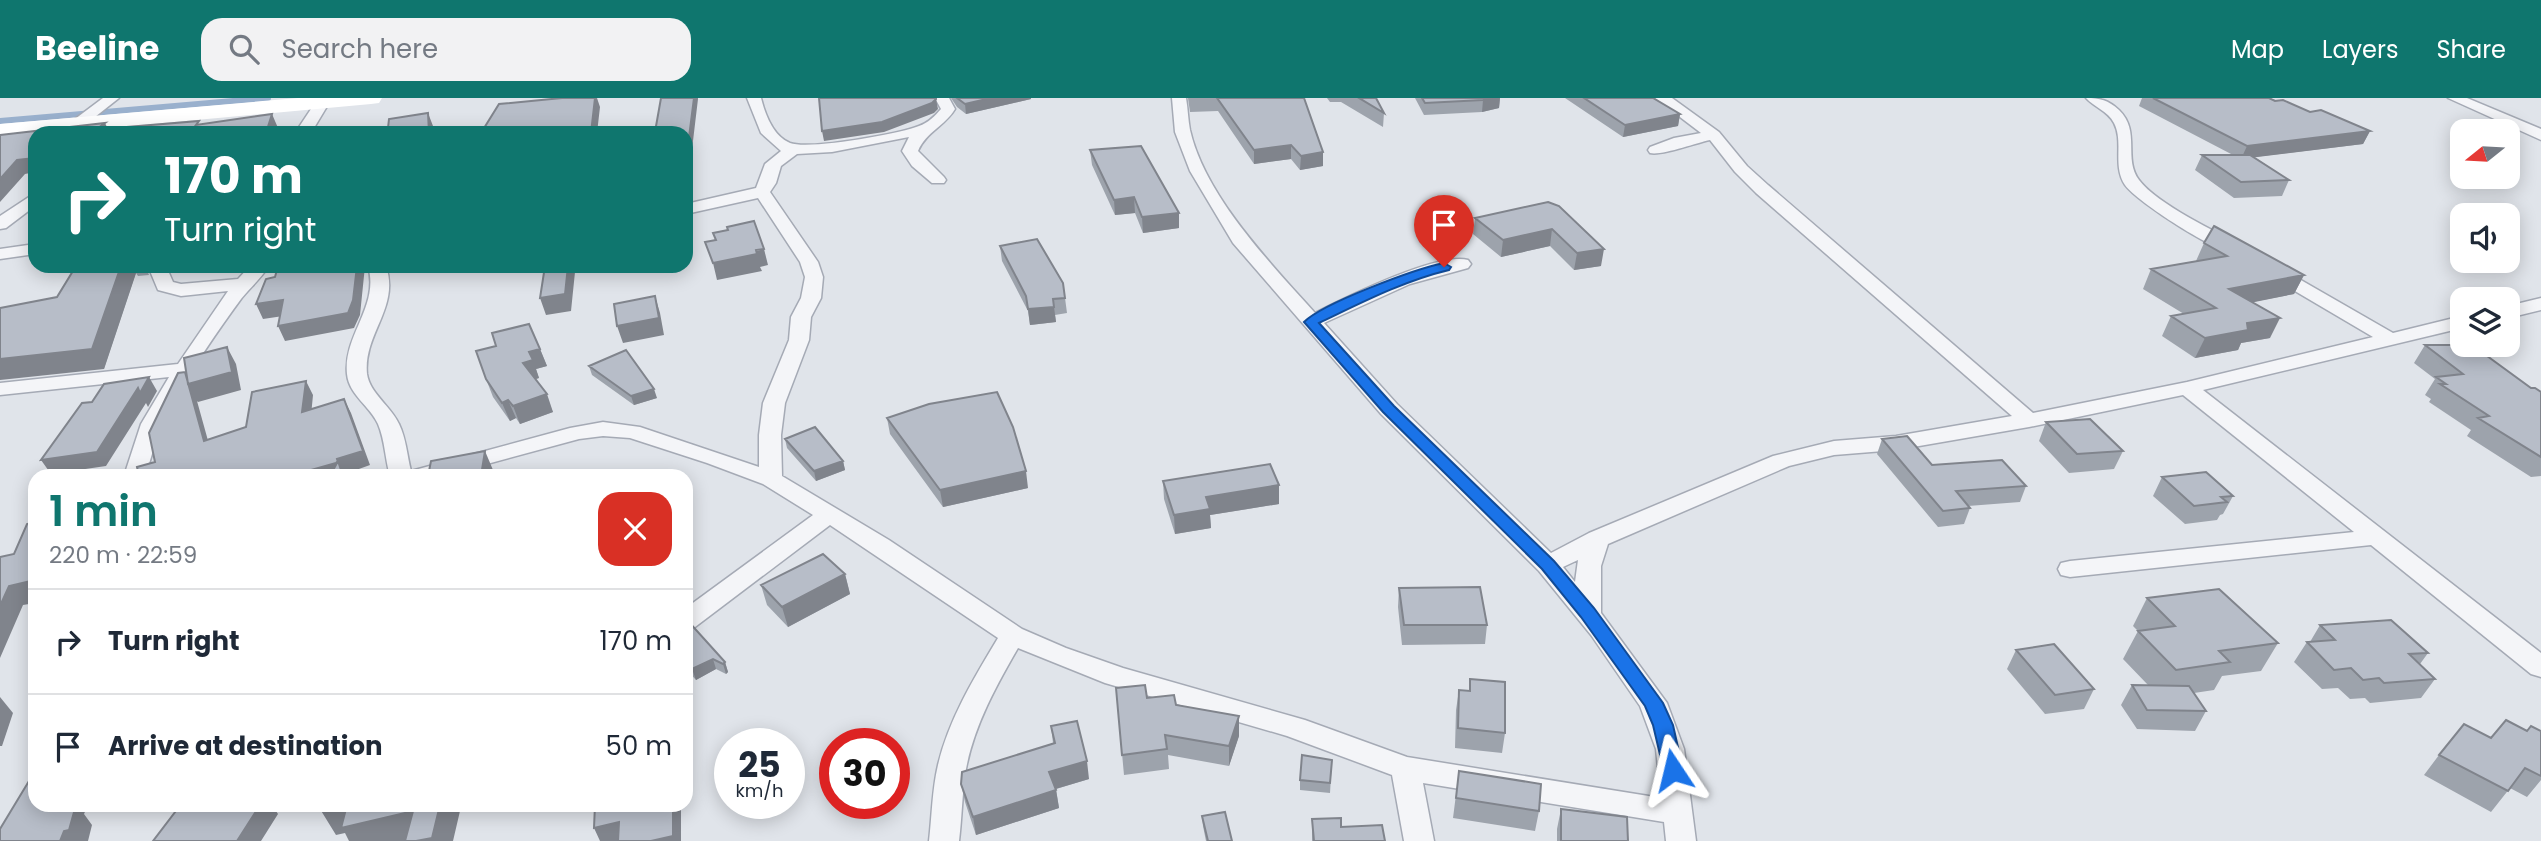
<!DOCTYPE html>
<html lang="en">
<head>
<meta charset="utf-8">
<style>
  body { margin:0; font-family:Poppins,sans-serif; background:#f2f2f3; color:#1f2937; height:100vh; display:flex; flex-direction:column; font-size:26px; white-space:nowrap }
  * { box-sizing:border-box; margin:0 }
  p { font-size:23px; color:#747a83 }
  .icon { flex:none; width:38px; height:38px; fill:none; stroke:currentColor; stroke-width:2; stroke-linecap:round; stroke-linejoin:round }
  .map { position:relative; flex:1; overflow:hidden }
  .details { position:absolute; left:28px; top:371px; width:665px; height:343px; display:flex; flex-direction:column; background:#fff; border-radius:21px; box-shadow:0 4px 18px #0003 }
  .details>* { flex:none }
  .hud { position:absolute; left:28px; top:28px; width:665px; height:147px; border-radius:21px; box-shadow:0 4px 18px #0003; background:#0f766e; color:#fff; overflow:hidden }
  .needle { width:46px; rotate:252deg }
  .fabs { position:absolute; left:2450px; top:21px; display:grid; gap:14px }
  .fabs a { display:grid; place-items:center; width:70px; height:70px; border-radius:14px; background:#fff; box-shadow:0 4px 18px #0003; font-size:35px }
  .speed { position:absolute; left:714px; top:630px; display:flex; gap:14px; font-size:35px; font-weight:700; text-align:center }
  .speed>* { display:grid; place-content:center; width:91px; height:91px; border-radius:50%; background:#fff; box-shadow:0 4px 18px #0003; line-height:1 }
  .speed small { font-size:18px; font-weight:400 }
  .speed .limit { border:10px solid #d22; background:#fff; color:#111 }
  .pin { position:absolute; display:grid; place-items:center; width:60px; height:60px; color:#fff; margin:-72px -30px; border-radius:50% 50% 50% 0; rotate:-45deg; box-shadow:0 0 7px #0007 }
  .pin .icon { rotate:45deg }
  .me { position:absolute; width:77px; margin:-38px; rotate:350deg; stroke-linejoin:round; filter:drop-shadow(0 0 5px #0008) }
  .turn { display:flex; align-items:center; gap:24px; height:147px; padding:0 21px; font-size:32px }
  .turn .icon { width:91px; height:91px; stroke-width:2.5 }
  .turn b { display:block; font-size:49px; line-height:60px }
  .round { display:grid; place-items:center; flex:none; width:74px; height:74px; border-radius:21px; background:#f2f2f3 }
  .headline { display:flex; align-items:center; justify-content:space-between; height:119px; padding:0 21px }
  h1 { font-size:42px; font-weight:600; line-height:52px; color:#0f766e }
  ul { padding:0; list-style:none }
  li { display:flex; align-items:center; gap:21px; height:105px; padding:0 21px; border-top:2px solid #e0e1e3 }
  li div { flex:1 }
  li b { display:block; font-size:26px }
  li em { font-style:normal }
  header { display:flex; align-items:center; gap:42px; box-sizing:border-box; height:98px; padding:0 35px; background:#0f766e; color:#fff }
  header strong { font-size:33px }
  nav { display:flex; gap:38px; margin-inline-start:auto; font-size:24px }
  .search { width:490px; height:63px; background:#f2f2f3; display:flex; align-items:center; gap:18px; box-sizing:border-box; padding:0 24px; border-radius:21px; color:#747a83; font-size:26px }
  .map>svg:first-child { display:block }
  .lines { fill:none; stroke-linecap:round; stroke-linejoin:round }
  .stream { stroke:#99b0cd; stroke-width:6 }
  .minor-casing { stroke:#a5aab5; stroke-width:3 }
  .minor { fill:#f4f5f8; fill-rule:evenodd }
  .secondary { fill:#fff; fill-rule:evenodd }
  .wall { fill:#9da3ac }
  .shaded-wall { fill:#80848c }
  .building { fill:#b7bdc8; stroke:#80848c; stroke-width:2 }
  .route { fill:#1a73e8; stroke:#114b97; stroke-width:2 }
</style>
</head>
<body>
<header>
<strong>Beeline</strong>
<div class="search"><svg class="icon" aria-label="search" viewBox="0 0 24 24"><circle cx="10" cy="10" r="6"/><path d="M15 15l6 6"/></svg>Search here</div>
<nav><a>Map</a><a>Layers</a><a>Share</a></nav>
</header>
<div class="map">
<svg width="2541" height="743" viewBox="0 0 2541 743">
  <rect width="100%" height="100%" fill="#e0e4ea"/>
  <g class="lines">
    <path class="stream" d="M0 23 268 0"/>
    <defs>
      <path id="minor" d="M103 0H119L81 30H71L68 27 71 24Z
        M747 0H761C765 16 773 38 790 45 809 52 899 36 919 28 928 25 935 18 941 11L935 0H949L955 11C945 28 926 34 918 53L944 79 946 82 944 85H932L912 68 902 53 909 39 832 54 797 56 781 68 776 85 770 94 818 164 823 179 821 200 811 219 809 242 785 305 781 337 782 378 889 442 1022 531 1066 550 1123 570 1305 622 1407 659 1661 700 1656 651 1640 608 1591 537 1539 473 1381 316 1233 145 1190 73 1175 34 1172 0H1186C1188 11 1188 22 1190 32 1205 98 1271 166 1315 215 1345 200 1437 154 1468 162L1471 166 1468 170 1410 186 1324 225 1397 306 1551 455 1589 435 1773 358 1834 343 1896 338 2012 318 1756 95 1735 74 1710 42C1696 45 1661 58 1650 55L1648 52 1650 49 1674 40 1701 35 1655 0H1672L1719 34 1747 68 1768 87 2033 315 2187 284 2373 239 2266 176 2264 172 2273 166 2393 235 2462 218V230L2203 292 2541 555V579L2531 576 2371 447 2070 479 2061 477 2058 471 2061 465 2070 463 2354 434 2183 297 2029 329 1896 352 1834 357 1789 368 1608 446 1601 468V515L1667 605 1684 651 1696 743H1666L1664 724 1423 685 1434 743H1404L1392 677 1287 638 1105 585 1018 550C996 588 974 628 966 671 962 695 962 719 959 743H929C932 718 932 692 938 667 949 621 974 580 998 540L830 427 695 529 686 532V510L813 417 763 386 707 365 630 340 603 338 579 341 443 378H390C385 361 385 342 378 326 370 308 349 297 347 276 343 237 380 208 368 168H386C400 210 363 236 367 276 370 296 391 308 399 326 406 340 407 357 411 373L570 330 603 324 640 329 759 369V337L763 305 789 242 791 219 801 200 805 179 800 164 758 100 686 116V106L756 90 765 66 781 53 761 35ZM1578 462 1575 484 1563 469Z
        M2086 0C2100 0 2108 2 2119 12 2141 33 2123 61 2139 82 2157 106 2216 134 2243 148L2246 152 2243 156C2224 161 2137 104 2125 87 2112 67 2124 44 2114 25 2108 13 2094 9 2086 0Z
        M2448 0H2467L2541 31V42Z
        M322 1 329 5 311 35H295L317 2Z
        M35 95V108L6 130 0 131V118Z
        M35 146V156L0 161V151Z
        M148 168H166L173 184 181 186 238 181 250 168H269C261 180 250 190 241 201 203 253 160 315 146 378H124L141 326 169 279 0 297V285L178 266 228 193 181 198 158 192Z
        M2541 200V212L2508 220V208Z"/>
    </defs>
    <use href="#minor" class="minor-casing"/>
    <use href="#minor" class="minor"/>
    <path class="secondary" d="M298 0H382L379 5 371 6 0 40V26Z"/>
  </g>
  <path class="wall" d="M951 0H1031V1L966 16 957 9Z
    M1188 0H1304L1323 68 1300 72 1291 61 1254 66 1218 13 1190 14Z
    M1327 0H1376L1384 15 1383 29 1341 4H1330Z
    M1415 0H1500L1499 10 1482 14 1424 17Z
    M1565 0H1653L1680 16 1678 28 1623 39Z
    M2142 0H2269L2370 33 2363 46 2254 59 2289 82 2282 98 2234 100 2195 72 2202 57H2233L2139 8Z
    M1090 52 1179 115V130L1143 135 1135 115 1115 117 1092 67Z
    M1559 108 1601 168 1574 172 1550 148 1501 159 1473 136 1475 120Z
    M2204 145 2304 177 2294 196 2252 204 2270 240 2241 245 2238 252 2195 260 2162 238 2171 218 2184 216 2143 191 2151 171 2196 163Z
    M1000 148 1065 200 1067 215 1055 217 1056 224 1030 227 1028 213 1002 163Z
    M76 168H146V169L149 177 138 178 136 175 104 271 57 199Z
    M168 168H235L233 171 172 175Z
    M2425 247 2541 294V378L2531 379 2467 338 2471 332 2429 304 2431 301 2425 297 2435 281 2414 265Z
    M540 251 547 268 536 271 539 280 535 281 553 314 520 326 516 320 510 323 493 299 486 281Z
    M589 268 657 300 634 307 592 277Z
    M887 320 1028 390 943 409 890 336Z
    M2046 324 2123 353 2114 371 2069 375 2039 343Z
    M785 341 843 363 845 372 816 383 787 350Z
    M1882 341 1932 367 2026 388 2020 404 1968 408 1970 410 1964 426 1938 429 1877 356Z
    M2162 379 2233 398 2223 416 2220 417 2217 422 2185 426 2153 398Z
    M1163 383 1279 406 1210 417 1211 430 1175 436 1164 401Z
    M845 476 850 496 788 529 767 507 761 487Z
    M1399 490 1487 527 1485 546 1402 547 1398 509Z
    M2147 500 2278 545 2261 573 2222 578 2214 592 2194 595 2206 613 2195 633 2137 631 2121 607 2132 587H2148L2123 561 2138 533 2133 528Z
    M686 523 725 564 728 574 726 576 716 571 696 582 686 571Z
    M2320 527 2428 555 2420 566 2435 581 2421 600 2370 605 2365 600 2350 601 2338 590 2322 591 2294 564 2307 544H2310Z
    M2016 552 2094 591 2084 611 2045 616 2007 571Z
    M1470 581 1505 635 1502 655 1455 650 1456 612 1459 592 1469 593Z
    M1116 590 1147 600 1176 607 1239 638 1229 668 1168 657 1169 671 1124 677Z
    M1051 628 1089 681 1056 691 1059 710 976 737 965 704 961 686 1053 645Z
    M2527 633H2541V682L2527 699 2510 690 2491 714 2424 677 2439 657 2491 640Z
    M1332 662 1330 695 1300 692V682Z
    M1459 673 1539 713 1535 733 1453 720Z
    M1561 711 1628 743H1557V731Z
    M1202 718 1232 743H1206L1203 728Z
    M1312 721 1341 729 1385 743H1312Z"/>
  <path class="shaded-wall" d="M595 0H597L600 9 597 35H591Z
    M694 0H698V1L690 68 686 69V55Z
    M991 0H1031V1L966 16 965 6Z
    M1492 0H1500L1499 10 1482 14 1483 2Z
    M936 1 938 11 934 15 884 34 824 43 822 33Z
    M428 15 433 28V35H429Z
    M272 16 278 30 277 35H266Z
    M1680 16 1678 28 1623 39 1625 27Z
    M105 25 110 35H91Z
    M2370 33 2363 46 2241 61 2247 48Z
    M1291 47V61L1254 66V52Z
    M1323 54V68L1300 72 1301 58Z
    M35 60V74L25 76 0 104V81L17 62Z
    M1134 99 1135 115 1115 117 1114 102Z
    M1179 115V130L1143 135 1142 119Z
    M1552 131 1550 148 1501 159 1503 142Z
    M764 151 768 167 760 169 762 173 717 182 713 165Z
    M1604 151 1601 168 1574 172 1577 155Z
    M121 168H132L136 175 104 271 0 282V261Z
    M357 168H365L360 217 354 230 285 243 278 228Z
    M568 168H573L575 174 571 213 546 217 540 200Z
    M2304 177 2294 196 2220 211 2229 191Z
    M655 198 660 215 664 237 623 245 617 228Z
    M283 202 290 217 263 221 256 206Z
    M1054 209 1056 224 1030 227 1028 211Z
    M2280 220 2270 240 2241 245 2238 252 2195 260 2205 240 2247 225Z
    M227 249 236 266 241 292 198 304 197 303 212 357 204 343 188 286 191 285Z
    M540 251 547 268 536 271 539 280 530 283 523 265 529 254Z
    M149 279 157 293 148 309 146 305 106 368 51 376 41 362 138 290Z
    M306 283 313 297 310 328 302 314Z
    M654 291 657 300 634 307 631 298Z
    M547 296 553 314 520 326 513 308Z
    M344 301 351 315 370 367 345 376V378H290L337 361Z
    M508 302 516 320 510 323 502 305Z
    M485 353 493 372 492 378H481Z
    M843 363 845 372 816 383 814 373Z
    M1026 373 1028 390 943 409 940 392Z
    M1279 387V406L1210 417 1211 430 1175 436 1174 417 1206 399Z
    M845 476 850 496 788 529 782 509Z
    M35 482V505L23 507 0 560V508L9 488Z
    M713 561 716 571 696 582 692 571Z
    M725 564 728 574 726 576 723 566Z
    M0 599 13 615 2 648H0Z
    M1239 618V638L1229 668V648Z
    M1087 663 1089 681 1052 692 1049 674Z
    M1056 692 1059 710 976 737 973 719Z
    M63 707H88L84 716 92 727 88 743H60L61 712Z
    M260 707H272L278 716 261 743H237Z
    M336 707H349L413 713 415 743H349L345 735 336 737 320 711Z
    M440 707H468L467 711 460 713 453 743H416Z
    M673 707H681V743H651Z
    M619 724 627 743H600L594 730Z"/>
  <path class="building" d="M562 0H595L591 35H481L499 6Z
    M661 0H694L687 55H686V35H650L655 34Z
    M819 0H936V1L932 5 882 24 822 33Z
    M957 0H991L965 6Z
    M1217 0H1304L1323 54 1301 58 1291 47 1254 52Z
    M1359 0H1376L1384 15Z
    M1422 0H1492L1483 2 1425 5Z
    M1584 0H1653L1680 16 1625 27Z
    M2153 0H2269L2275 3 2283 2 2310 14 2321 12 2370 33 2247 48Z
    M428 15 429 35H355L388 30 389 21Z
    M272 16 266 35H100L103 31 199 23 196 27Z
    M105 25 91 35H35V60L17 62 0 81V37Z
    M1141 48 1179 115 1142 119 1134 99 1114 102 1090 52Z
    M2202 57H2250L2289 82 2241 84Z
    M1548 104 1559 108 1604 151 1577 155 1552 131 1503 142 1475 120Z
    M754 123 764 151 756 152 757 156 713 165 705 144 716 142 713 135 728 132 727 129Z
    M2214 128 2304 177 2229 191 2280 220 2247 225 2248 232 2205 240 2171 218 2216 210 2151 171 2227 158 2204 145Z
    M1037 141 1063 185 1065 200 1053 201 1054 209 1028 211 1026 198 1000 148Z
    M76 168H121L92 251 0 261V210L57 199Z
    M278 168H357L353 202 348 215 278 228 283 202 256 206 266 181 275 179Z
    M545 168H568L565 196 540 200Z
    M655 198 659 220 617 228 614 206Z
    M529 226 540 251 529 254 533 262 523 265 547 296 513 308 508 302 502 305 486 281 476 253 496 248 492 235Z
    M2425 247H2472L2531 290H2535L2541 294V359L2478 320 2489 318 2440 286H2446L2436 279 2463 276Z
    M227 249 232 274 188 286 184 260Z
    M626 252 654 291 631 298 589 268Z
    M185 274 204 343 246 329 252 294 306 283 302 314 344 301 363 353 337 361 338 364V363L336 365 290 378H139L137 369 155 364 149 335 178 275Z
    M149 279 140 295 138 290 97 354 41 362 82 305 92 304 104 286Z
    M997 294 1013 329 1026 373 940 392 887 320 929 306Z
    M2090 321 2123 353 2077 356 2046 324Z
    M815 329 843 363 814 373 785 341Z
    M1907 338 1932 367 2002 362 2026 388 1956 393 1970 410 1943 413 1882 341Z
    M485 353 481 378H428L431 363Z
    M338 363 343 378H330Z
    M1270 366 1279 387 1206 399 1210 411 1174 417 1163 383Z
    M2206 374 2233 398 2221 399 2227 404 2194 408 2162 379Z
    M35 424V482L9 488 0 508V459L14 456 27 426Z
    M823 456 845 476 782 509 761 487Z
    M1480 489 1487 527H1404L1399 490Z
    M2219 491 2278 545 2219 553 2230 564 2176 572 2138 533 2175 528 2147 500Z
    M2391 522 2428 555 2409 556 2435 581 2384 585 2379 580 2363 582 2351 570 2334 572 2307 544 2335 542 2320 527Z
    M686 523H688L725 564 723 566 713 561 692 571 686 565Z
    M2054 546 2094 591 2055 597 2016 552Z
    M1470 581 1505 584V635L1458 630 1459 592 1470 593Z
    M1145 587 1147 600 1174 597 1176 607 1239 618 1229 648 1165 637 1167 651 1122 657 1116 590Z
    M2132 587 2189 588 2206 613 2147 612Z
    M2506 622 2527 633 2531 628 2541 633V678L2525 670 2508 693 2439 657 2464 626 2491 640Z
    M1077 623 1087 663 1049 674 1056 692 973 719 961 686 962 674 1055 645 1051 628Z
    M1302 657 1332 662 1330 685 1300 682Z
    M35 673V707H63L61 712 76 707 69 732 64 733 60 743H0V731Z
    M1459 673 1541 686 1539 713 1456 700Z
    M188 707H260L237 743H153L179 709 187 708Z
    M321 707H336L320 711Z
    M347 707H440L432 740 416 743H405L413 713 341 730Z
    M595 707H673V738L651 743H618L619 724 594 730Z
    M1561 711 1627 719 1628 743H1561Z
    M1225 714 1232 743H1208L1202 718Z
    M1341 720V729L1382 727 1385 743H1314L1312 721Z"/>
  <path class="route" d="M1444 165 1451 169 1449 172C1403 183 1361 205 1319 225L1394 308 1554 463 1594 510 1663 605 1673 627 1683 672 1680 678 1673 680 1665 678 1653 627 1645 608 1581 519 1542 471 1383 314 1304 224C1323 205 1415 171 1444 165Z"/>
</svg>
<div class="fabs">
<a><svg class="needle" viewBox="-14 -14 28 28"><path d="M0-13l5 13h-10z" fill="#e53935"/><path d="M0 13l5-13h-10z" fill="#747a83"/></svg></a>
<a><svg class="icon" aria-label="sound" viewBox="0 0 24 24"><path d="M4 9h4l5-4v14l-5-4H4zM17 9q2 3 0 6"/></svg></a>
<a><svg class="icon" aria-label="layers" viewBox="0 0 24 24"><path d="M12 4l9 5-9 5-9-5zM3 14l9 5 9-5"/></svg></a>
</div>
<div class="speed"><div>25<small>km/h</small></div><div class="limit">30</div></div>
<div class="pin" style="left:1444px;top:169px;background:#d93025"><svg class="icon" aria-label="arrive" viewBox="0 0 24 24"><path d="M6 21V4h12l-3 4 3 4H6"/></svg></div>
<svg class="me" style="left:1673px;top:672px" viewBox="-20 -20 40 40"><path d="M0-17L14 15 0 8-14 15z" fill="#1a73e8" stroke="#fff" stroke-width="4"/></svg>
<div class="hud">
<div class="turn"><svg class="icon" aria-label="right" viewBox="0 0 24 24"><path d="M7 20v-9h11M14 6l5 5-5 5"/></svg><div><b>170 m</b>Turn right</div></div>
</div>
<section class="details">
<div class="headline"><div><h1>1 min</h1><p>220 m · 22:59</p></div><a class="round" style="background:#d93025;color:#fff"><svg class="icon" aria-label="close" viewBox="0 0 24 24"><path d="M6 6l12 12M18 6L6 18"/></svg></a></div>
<ul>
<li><svg class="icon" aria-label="right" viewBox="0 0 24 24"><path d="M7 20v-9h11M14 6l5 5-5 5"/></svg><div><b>Turn right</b></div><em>170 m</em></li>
<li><svg class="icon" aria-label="arrive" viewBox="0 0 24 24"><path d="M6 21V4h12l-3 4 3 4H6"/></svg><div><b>Arrive at destination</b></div><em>50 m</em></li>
</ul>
</section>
</div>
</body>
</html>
